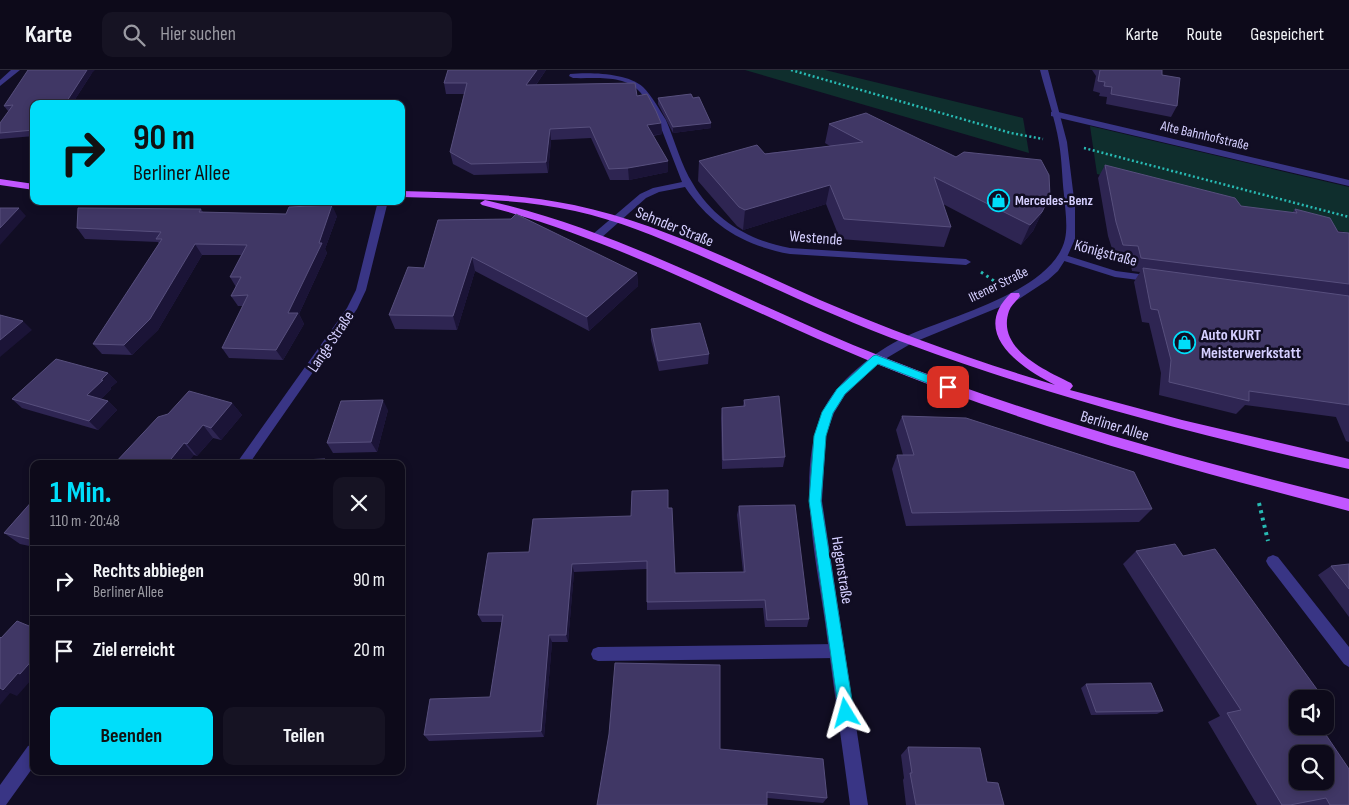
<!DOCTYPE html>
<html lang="de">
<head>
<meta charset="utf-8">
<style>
  body { margin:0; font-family:"Sofia Sans Condensed",sans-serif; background:#161323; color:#f1f3f6; height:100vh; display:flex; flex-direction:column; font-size:19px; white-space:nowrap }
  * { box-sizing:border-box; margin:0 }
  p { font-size:16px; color:#9a9aa2 }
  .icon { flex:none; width:28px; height:28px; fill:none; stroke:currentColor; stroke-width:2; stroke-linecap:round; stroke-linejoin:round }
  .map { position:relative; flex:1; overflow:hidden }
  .details { position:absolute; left:30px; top:390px; width:375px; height:315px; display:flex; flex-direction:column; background:#0d0a1a; border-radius:10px; box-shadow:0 2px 8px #0003,0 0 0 1px #2d2b39 }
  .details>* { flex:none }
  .guide { position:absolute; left:30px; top:30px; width:375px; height:105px; border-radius:10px; box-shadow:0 2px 8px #0003,0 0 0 1px #2d2b39; background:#00defa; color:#111; overflow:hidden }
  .tools { position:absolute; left:1289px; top:620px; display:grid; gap:10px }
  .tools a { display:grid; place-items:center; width:45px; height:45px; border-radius:10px; background:#0d0a1a; box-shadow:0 2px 8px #0003,0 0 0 1px #2d2b39; font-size:25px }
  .pin { position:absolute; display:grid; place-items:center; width:42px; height:42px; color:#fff; margin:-21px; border-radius:10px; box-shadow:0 2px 8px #0006 }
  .me { position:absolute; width:55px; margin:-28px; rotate:352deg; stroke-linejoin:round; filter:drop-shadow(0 0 4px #0008) }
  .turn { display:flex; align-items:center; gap:18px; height:105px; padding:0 20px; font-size:22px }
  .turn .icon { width:65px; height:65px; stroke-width:2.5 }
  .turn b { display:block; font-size:35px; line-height:42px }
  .round { display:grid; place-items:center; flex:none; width:52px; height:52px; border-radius:10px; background:#161323 }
  .head { display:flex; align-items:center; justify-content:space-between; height:85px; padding:0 20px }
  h1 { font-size:30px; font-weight:700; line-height:38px; color:#00defa }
  .primary-button { display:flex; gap:10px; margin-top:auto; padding:10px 20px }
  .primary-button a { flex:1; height:58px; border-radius:10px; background:#00defa; color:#111; font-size:20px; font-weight:700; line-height:58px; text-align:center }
  .primary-button a+a { background:#161323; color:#f1f3f6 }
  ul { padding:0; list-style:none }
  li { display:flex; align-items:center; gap:15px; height:70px; padding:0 20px; border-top:1px solid #2d2b39 }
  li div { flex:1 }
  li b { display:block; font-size:19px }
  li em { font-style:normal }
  header { display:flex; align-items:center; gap:30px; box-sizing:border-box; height:70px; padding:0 25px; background:#0d0a1a; border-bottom:1px solid #2d2b39 }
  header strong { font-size:24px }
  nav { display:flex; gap:28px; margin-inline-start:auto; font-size:18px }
  .search { width:350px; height:45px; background:#161323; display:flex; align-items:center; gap:12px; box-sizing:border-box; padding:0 18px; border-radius:10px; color:#9a9aa2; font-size:19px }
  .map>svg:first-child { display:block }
  .green { fill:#0f2e2d }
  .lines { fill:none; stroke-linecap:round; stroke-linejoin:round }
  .path-far2 { stroke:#28bab3; stroke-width:2.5; stroke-dasharray:2 2.5; stroke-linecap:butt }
  .path-far1 { stroke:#28bab3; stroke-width:3; stroke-dasharray:2.5 4; stroke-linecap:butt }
  .path { stroke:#28bab3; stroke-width:4; stroke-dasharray:3 4.5; stroke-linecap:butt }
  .service { fill:#393585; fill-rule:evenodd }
  .minor { fill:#393585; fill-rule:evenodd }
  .tertiary { fill:#393585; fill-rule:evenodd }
  .primary { fill:#c256ff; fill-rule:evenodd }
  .wall { fill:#2e2552 }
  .shaded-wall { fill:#1b1437 }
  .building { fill:#403765; stroke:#574f7d; fill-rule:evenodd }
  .route { fill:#00defa; stroke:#0090a2 }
  .labels { text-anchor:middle; stroke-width:5; stroke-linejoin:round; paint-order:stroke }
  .far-street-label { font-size:14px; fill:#d5cfff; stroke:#110d23 }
  .far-poi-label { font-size:14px; font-weight:bold; fill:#d5cfff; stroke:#110d23; text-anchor:start }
  .street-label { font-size:16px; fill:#d5cfff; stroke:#110d23 }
  .poi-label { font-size:16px; font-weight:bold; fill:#d5cfff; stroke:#110d23; text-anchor:start }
</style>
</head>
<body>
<header>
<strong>Karte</strong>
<div class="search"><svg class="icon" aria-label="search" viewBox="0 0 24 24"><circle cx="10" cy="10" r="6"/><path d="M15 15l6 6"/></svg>Hier suchen</div>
<nav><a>Karte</a><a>Route</a><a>Gespeichert</a></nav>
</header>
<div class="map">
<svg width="1349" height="735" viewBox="0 0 1349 735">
  <rect width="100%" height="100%" fill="#110d23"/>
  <path class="green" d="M745 0H825L1023 48 1029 83Z
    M1090 56 1349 117V163L1228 136 1097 104Z"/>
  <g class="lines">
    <path class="path-far2" d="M791 0 1011 63 1043 69
      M1084 78 1349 147"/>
    <path class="path-far1" d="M981 202 997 213"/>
    <path class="path" d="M1259 433 1268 471"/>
    <path class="service" d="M570 4C590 2 628 3 643 17 652 26 659 39 666 50L659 52C653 42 648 31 640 22 624 4 594 9 573 8L569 6Z
      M837 574 842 576 844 581 842 586 837 588 598 591 593 589 591 584 593 579 598 577Z"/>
    <path class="minor" d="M11 0H20L0 16V10Z
      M1054 41 1349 110V116L1051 46V42Z
      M659 48 666 50C675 71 681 95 693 114 714 150 750 171 790 178L966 189 971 192 966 195 790 184C745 176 711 156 685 117L659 122 646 128 601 168H593V164L640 124 653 118 682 112 658 50Z
      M378 131H388L366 220 357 239 249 394H236L347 238 356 220Z
      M1062 184 1116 201 1154 206 1159 209 1154 212 1115 207 1058 189 1057 187Z
      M1273 485 1278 487 1349 577V597L1344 594 1268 495 1266 491 1268 487Z
      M34 674V696L6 735H0V715L28 676Z"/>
    <path class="tertiary" d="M1040 0H1048L1067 72 1075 137V169L1067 187 1058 201 1048 210 1019 229 912 273 880 292 845 325 834 343 826 365 822 431 868 735H850C842 674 833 613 825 552 816 489 796 403 822 343 835 312 875 281 905 267 949 246 1053 222 1065 169 1068 156 1065 138 1064 125 1062 108 1062 90 1059 73 1055 48 1046 24 1040 0Z"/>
    <path class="primary" d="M0 109 34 114V120L0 115Z
      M401 121C459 123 517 123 574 135 660 153 740 195 820 230 897 263 975 291 1055 315 1021 298 969 263 1011 223H1019L1020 226C1017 231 1011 235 1009 241 996 279 1045 300 1071 313L1073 316 1070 320 1182 350 1349 389V399C1199 366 1052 327 908 274 836 248 767 214 697 184 657 167 617 150 575 141 518 128 459 129 401 127Z
      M485 130C625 161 750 235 883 287 1034 347 1191 390 1349 429V441C1188 399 1026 356 872 292 742 239 618 169 482 135L480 133Z"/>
  </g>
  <path class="wall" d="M448 0H546L536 15 637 26 661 53 662 64 653 66 668 91V102L629 110H610L591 68 551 70 548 103 474 105 453 94 450 82 464 24H446L444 13Z
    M1092 0H1162V5L1177 36 1171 47 1106 34 1107 27 1099 26 1100 23 1093 21 1096 6Z
    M92 3 72 34H34V66L0 69V53L9 41H8L4 36Z
    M658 28H693L711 53V58L673 63 658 34Z
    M829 54 956 87 1050 126 1033 161 1021 175 943 134 951 157 944 177 840 169 826 134 743 160 737 156 698 111 699 91 830 76 825 73Z
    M1105 95 1241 136 1292 143 1295 139 1338 162 1349 163V372L1346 371 1336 347 1245 335 1236 344 1159 325 1161 303 1149 253 1142 252 1134 212 1140 202 1132 201 1130 190 1115 188 1108 166 1098 108Z
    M201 139 203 142 337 146 325 179 327 183 299 244 304 254 283 290 229 288 222 278 243 236H238L231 226 236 217 230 207 241 185H202L158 260 132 285 102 284 93 274 159 174 158 172 85 169 77 158Z
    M438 150 637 203 638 216 589 261 475 201 457 260 395 259 389 245 424 198Z
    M651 259 709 284 708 294 659 301 651 270Z
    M108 303 117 312 110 318 111 319 101 329 108 331 117 340 98 360 22 338 12 329Z
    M744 330 785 387 783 397 722 399 721 348 722 338 743 336Z
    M232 333 242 345 221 370 213 368 197 386 194 385 114 394Z
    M388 340 377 382 333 383 327 373Z
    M902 346 1152 439 1139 452 906 456 892 399 897 385H903L896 360Z
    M34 429V477L20 474 4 463Z
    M739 436 809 549 807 557H765L763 538 647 540V499L574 502 568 572H552L544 667 429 671 424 665 490 627 502 552H482L478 545 529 482 631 446 668 438 675 503 743 502 737 445Z
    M1136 481 1183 486 1298 629 1349 735H1257L1208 652 1220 646 1123 494Z
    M1349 494V547L1318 505 1331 496Z
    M1086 614 1163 641 1157 644 1091 645 1081 618Z
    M908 677 987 712 1004 735H906L903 710 904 708 901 685Z
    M720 679 827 728 823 733 767 728Z"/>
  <path class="shaded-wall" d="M87 0H95L92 3 72 34H65Z
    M537 0H546L528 26 526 15Z
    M661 53 662 64 647 66V55Z
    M711 53V58L673 63V57Z
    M550 59 551 70 548 103 546 92Z
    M668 91V102L629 110 628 98Z
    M830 115 826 134 743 160 745 140Z
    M1050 126 1033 161 1021 175 1030 155Z
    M332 135 337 146 325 179 327 183 299 244 304 254 283 290 276 280 288 243 319 173Z
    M19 138 26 146 0 175V158Z
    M195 174 202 185 158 260 132 285 124 275Z
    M472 187 475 201 457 260 453 246Z
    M637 203 638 216 589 261 587 247Z
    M23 251 32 260 0 287V270Z
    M108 303 117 312 110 318 111 319 96 334 87 325Z
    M383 330 388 340 377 382 371 372Z
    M108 331 117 340 98 360 89 351Z
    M232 333 242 345 221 370 211 358Z
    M203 355 213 368 197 386 187 374Z
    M184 373 194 385 187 394H167Z
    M572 494 574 502 568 572 566 565Z
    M549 565 552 572 544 667 541 661Z
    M34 588V610L20 604Z
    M18 603 32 609 17 626 3 620Z
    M0 619 10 623 0 635Z"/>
  <path class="building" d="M28 0H87L65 34H34V60L0 63V53L13 35 4 36Z
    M448 0H537L526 15 635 13 637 26 647 24 656 41 661 53 647 55 668 91 628 98 609 99 590 57 550 59 546 92 471 94 450 82 467 13H444Z
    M1100 0H1162V5L1180 8 1177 36 1111 24 1112 17 1104 16 1105 12 1098 11Z
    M691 24 693 28 699 27 711 53 673 57 658 28Z
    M866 43 956 87 964 82 1041 90 1049 105 1050 126 1042 142 1030 155 934 107 951 157 844 149 830 115 745 140 739 137 699 91 757 75 765 84 863 72 829 54Z
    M1105 95 1235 128 1241 136 1297 143 1295 139 1330 148 1338 162 1349 163V214L1141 188 1138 176 1123 175 1116 152Z
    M332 135 319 173H322L288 243H298L276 280 222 278 248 225 231 226 241 207H230L247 175 195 174 150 249 124 275 93 274 162 169H156L161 162 77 158 78 138 201 139 199 142 286 144 289 137Z
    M0 138H19L0 158Z
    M516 144 637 203 587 247 472 187 453 246 389 245 408 197 424 198 438 150 511 149Z
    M1143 198 1349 226V335L1249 321V331L1169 312 1171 290 1158 240 1151 239Z
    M0 245 23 251 0 270Z
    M700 253 709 284 658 291 651 259Z
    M56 289 108 303 101 310H103L87 325 108 331 89 351 12 329Z
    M189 321 232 333 211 358 203 355 187 374 184 373 167 394H114L158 347 168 344Z
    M779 326 785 387 723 390 722 338 745 336 744 330Z
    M383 330 371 372 327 373 341 331Z
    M902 346 966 348 1134 402 1152 439 912 443 897 385H914Z
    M325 389 324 394H277L278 391Z
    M668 420V438H672L675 503 745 502 739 436 795 435 809 549 767 550 765 530 647 532V491L572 494 566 565H549L541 661 424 665 430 629 490 627 503 545H478L488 483 529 482 533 449 631 446 632 421Z
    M34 429V470L4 463Z
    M1175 474 1183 486 1215 479 1324 629H1298V656H1320L1349 699V735H1330L1326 728 1290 735H1282L1227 643 1241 640 1136 481ZM1298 684H1325V711H1298Z
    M1349 494V519L1331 496Z
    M17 551 34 558V588L20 604 18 603 3 620 0 618V567L1 568Z
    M615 593 720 595V679L823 689 827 728 767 722V735H597L609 664Z
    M1151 613 1163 641 1096 642 1086 614Z
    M1325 630 1331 637 1325 639Z
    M908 677 980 678 987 712 998 713 1004 735H916L910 703H912Z"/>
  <path class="route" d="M876 285 951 314 953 317 948 321 878 294 845 324 833 343 826 366 821 431 854 643 851 648 846 650 841 648 839 643 809 431 814 366 822 342 837 319 873 286Z"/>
  <defs>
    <symbol id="shop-ring" viewBox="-11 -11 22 22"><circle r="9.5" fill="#110d23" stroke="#00defa" stroke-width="1.5"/><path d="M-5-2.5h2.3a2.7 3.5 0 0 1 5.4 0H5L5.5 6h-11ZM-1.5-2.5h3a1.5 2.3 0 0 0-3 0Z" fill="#00defa"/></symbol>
  </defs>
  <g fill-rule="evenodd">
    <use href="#shop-ring" x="986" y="118" width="25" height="25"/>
    <use href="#shop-ring" x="1172" y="260" width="25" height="25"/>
  </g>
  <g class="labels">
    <g class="far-street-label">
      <text transform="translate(1205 65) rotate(13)" y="5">Alte Bahnhofstraße</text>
      <text transform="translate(998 214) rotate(-26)" y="5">Iltener Straße</text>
    </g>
    <g class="far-poi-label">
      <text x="1015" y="135">Mercedes-Benz</text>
    </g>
    <g class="street-label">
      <text transform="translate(675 156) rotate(22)" y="6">Sehnder Straße</text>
      <text transform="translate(816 167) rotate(4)" y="6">Westende</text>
      <text transform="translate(1106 182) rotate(15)" y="6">Königstraße</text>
      <text transform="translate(330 271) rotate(-56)" y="6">Lange Straße</text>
      <text transform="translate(1115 355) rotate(17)" y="6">Berliner Allee</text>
      <text transform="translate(843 500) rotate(81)" y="6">Hagenstraße</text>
    </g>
    <g class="poi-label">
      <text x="1201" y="270">Auto KURT<tspan x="1201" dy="18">Meisterwerkstatt</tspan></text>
    </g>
  </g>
</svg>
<div class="tools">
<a><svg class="icon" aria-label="sound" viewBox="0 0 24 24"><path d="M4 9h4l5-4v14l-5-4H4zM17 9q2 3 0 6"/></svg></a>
<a><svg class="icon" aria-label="search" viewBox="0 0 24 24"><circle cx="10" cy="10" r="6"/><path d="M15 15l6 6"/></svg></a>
</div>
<div class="pin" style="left:948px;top:317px;background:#d93025"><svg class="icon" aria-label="arrive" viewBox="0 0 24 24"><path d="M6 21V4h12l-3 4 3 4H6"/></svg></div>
<svg class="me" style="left:846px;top:643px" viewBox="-20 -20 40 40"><path d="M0-17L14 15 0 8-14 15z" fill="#00defa" stroke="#fff" stroke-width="4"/></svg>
<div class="guide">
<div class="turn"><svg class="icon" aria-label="right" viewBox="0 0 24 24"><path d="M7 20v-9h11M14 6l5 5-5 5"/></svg><div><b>90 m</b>Berliner Allee</div></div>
</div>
<section class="details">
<div class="head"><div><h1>1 Min.</h1><p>110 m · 20:48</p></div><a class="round"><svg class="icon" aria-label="close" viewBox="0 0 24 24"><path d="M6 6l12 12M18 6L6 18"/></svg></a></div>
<ul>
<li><svg class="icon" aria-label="right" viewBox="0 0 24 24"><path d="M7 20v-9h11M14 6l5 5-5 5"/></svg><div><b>Rechts abbiegen</b><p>Berliner Allee</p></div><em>90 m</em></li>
<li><svg class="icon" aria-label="arrive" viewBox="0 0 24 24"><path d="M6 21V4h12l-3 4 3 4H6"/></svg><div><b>Ziel erreicht</b></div><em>20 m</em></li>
</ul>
<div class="primary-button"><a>Beenden</a><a>Teilen</a></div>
</section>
</div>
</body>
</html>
